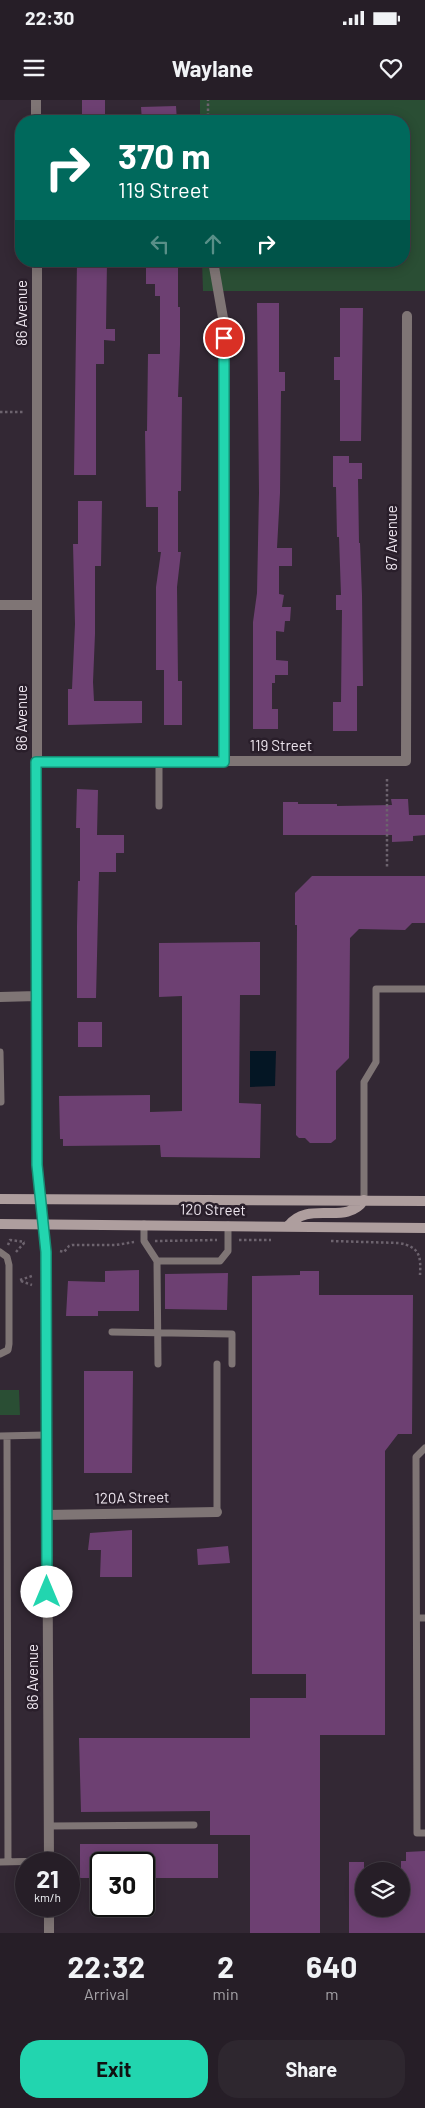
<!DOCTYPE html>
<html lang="en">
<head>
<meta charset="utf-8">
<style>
  body { margin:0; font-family:Barlow,sans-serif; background:#2e272f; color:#f1f3f6; height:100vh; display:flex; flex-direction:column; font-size:19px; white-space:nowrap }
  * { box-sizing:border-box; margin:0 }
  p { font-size:16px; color:#a4a2a7 }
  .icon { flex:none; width:28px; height:28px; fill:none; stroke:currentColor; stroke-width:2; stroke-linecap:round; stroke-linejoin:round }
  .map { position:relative; height:1833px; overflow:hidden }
  .side { display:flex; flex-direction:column; background:#261e27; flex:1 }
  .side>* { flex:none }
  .guide { position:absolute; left:15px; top:15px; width:395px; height:152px; border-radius:20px; box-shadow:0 2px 12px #0003,0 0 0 1px #423c44; background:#00695c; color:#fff; overflow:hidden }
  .buttons { position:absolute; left:355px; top:1762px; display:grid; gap:10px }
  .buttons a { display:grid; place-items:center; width:55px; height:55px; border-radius:50%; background:#261e27; box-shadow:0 2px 12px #0003,0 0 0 1px #423c44; font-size:25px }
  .speed { position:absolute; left:15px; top:1752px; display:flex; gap:10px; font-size:25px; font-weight:700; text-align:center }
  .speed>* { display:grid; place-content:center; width:65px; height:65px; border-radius:50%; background:#261e27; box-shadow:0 2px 12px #0003,0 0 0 1px #423c44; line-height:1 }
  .speed small { font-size:12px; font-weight:400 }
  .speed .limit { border:2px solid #111; border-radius:8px; background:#fff; color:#111 }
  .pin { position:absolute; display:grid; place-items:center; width:42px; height:42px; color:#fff; margin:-21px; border:2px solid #fff; border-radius:50%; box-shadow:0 1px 5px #0007 }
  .me { position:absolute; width:55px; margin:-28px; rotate:0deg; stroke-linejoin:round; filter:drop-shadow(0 0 4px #0008) }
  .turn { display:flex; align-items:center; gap:18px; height:105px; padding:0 20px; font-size:22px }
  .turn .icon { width:65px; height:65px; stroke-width:2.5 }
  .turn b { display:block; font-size:35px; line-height:42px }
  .lanes { display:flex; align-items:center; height:48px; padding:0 20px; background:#0003; justify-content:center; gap:25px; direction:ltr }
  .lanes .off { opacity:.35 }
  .eta { display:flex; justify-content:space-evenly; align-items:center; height:85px; text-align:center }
  .eta b { font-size:30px; font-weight:700; line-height:35px }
  .cta { display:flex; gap:10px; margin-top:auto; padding:10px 20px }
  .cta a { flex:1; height:58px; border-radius:20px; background:#22d5af; color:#111; font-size:20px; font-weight:700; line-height:58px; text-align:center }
  .cta a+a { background:#2e272f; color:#f1f3f6 }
  .status { display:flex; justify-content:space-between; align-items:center; height:35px; padding:0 25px; background:#261e27; direction:ltr }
  .status svg { height:14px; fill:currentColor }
  header { display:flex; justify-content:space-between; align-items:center; height:65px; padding:0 20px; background:#261e27; font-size:22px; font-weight:700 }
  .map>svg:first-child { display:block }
  .green { fill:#2a4e34 }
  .water { fill:#041624 }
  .building { fill:#6d4072 }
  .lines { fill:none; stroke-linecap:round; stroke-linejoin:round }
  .path { stroke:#6d636e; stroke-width:2.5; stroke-dasharray:2.5 2.5; stroke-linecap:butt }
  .lane { stroke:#7f7575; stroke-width:7 }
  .street { stroke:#7f7575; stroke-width:10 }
  .secondary { stroke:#ae9e9e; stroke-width:10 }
  .route-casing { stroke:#168a72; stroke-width:12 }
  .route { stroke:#22d5af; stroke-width:9 }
  .labels { text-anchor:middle; stroke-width:5; stroke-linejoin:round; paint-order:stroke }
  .street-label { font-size:15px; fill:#ece4ed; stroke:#291e2a }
</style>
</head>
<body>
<div class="status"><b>22:30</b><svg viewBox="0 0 49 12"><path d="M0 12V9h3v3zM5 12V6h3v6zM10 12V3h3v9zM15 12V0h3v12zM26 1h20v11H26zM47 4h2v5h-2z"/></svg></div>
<header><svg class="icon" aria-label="menu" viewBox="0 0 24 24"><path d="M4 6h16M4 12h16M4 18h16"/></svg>Waylane<svg class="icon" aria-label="heart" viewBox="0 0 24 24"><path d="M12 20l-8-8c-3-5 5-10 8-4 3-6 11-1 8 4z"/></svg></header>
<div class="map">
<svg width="425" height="1833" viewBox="0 0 425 1833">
  <rect width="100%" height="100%" fill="#332834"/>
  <path class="green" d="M200 0H425V191H203L202 161H404V21H200Z
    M0 1290H19L20 1315H0Z"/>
  <path class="water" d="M250 951H276L275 986 250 987Z"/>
  <path class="building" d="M82 0H105V21H82Z
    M176 6 177 21H142L141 7Z
    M77 161H107L106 229H115V241L104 240V264H96V375H74Z
    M157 161H178V207H180V245L178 297H182L181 391H178V452H181L177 487 178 581H182V625H164V570H156V487L161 452H158V407H146L145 331H147L148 254H160V196H155V184H146V167L157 168Z
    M257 203H279V272H285V291H281L280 393 277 448H292V466H279V494L284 495 282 507H291L290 521H285L284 532 276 531V560L288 561V575H275V583H272V609H278V629H253V522L257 493 259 393Z
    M340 208H363L361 341H340V280H334V257H340Z
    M333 356H349V363H362V379H358L359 443H360L362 495 363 586H357V631H333V602H341L342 510H336V495H341L339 437H337L336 387H333Z
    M78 401H102L101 466H95V534L93 582 94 601H142V623L68 625V589H72L75 524 73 444H78Z
    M77 689 98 690 97 735H124V753H116V772H99L96 898H77V826L78 781H80V728H76Z
    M391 699H408L409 715H425V735L413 736V741L392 742V735H283V702H298V704H337V706L392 705Z
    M312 776H425V823H412L405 830 359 829 350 838 349 958 336 971V1039L331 1043H310L305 1038H299L296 1035 297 825H295V793Z
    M260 842V895H240L239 1003 261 1004 260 1058 161 1057 160 1045 63 1046V1039H60L59 996 150 995V1012L182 1011V896L159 897V843Z
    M78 922H102V947H78Z
    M139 1170V1211H98V1216H66L68 1181 105 1182V1171Z
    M300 1171H319V1195H413L412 1334H398L385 1351V1635H320V1833H250V1735H210V1711L81 1712 79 1638H250V1598H306V1574H252V1176L300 1175Z
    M228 1173 227 1210 165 1209V1174Z
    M84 1271H133L132 1373H84Z
    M132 1430V1477H100L101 1450H88L90 1433Z
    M228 1446 230 1463 198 1465 197 1449Z
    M80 1744H218V1778H144V1764H101V1778H80Z
    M425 1751V1833H349V1762H364V1809H401V1761H406V1752Z"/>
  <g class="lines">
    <path class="path" d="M208 21V0
      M0 312H25
      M387 679V767
      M239 1140H271
      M155 1141 217 1140
      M331 1141 399 1143C420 1147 421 1156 420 1175
      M8 1145 10 1140 25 1142
      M60 1151 64 1152 69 1146 72 1145H116L134 1142
      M16 1152 25 1142
      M20 1180 32 1176
      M21 1181 32 1185"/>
    <path class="lane" d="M159 706V661
      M0 952 1 1002
      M364 1100V982L376 962V889H425
      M144 1124V1141L157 1161H220L228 1151V1125
      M0 1152 7 1157 9 1165V1244L8 1250 0 1254
      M157 1161 158 1264
      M112 1232 232 1234V1264
      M217 1264V1412
      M0 1336 46 1335
      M7 1336 8 1762
      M425 1348 416 1357 417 1733H425
      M417 1518H425
      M49 1726 194 1725
      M0 1762 49 1761"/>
    <path class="street" d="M36 0V21
      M37 161V1065L46 1152 49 1764
      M213 161 223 218 224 661
      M0 505H37
      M36 661H406L407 216
      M0 897 37 896
      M47 1415 217 1412
      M49 1806V1833"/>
    <path class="secondary" d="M0 1099 425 1101
      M0 1124 425 1128
      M288 1126C309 1099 346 1127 364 1100"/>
  </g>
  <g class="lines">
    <defs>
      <path id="route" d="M47 1492 46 1152 37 1065 36 662H224V238"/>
    </defs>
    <use href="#route" class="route-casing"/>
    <use href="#route" class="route"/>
  </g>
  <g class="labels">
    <g class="street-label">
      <text transform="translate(22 213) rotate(-90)" y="5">86 Avenue</text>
      <text transform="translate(392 438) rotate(-90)" y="5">87 Avenue</text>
      <text transform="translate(22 618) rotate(-90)" y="5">86 Avenue</text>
      <text x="281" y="651">119 Street</text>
      <text transform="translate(213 1110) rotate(1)" y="5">120 Street</text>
      <text transform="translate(132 1398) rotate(-1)" y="5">120A Street</text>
      <text transform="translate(33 1577) rotate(-90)" y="5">86 Avenue</text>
    </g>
  </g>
</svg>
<div class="buttons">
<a><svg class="icon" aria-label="layers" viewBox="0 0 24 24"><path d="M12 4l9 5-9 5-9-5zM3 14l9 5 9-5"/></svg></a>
</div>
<div class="speed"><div>21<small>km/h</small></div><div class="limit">30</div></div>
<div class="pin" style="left:224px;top:238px;background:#d93025"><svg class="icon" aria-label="arrive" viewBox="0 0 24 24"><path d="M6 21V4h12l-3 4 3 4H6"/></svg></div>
<svg class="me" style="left:47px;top:1492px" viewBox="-20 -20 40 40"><circle r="19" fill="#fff"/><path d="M0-13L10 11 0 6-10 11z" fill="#22d5af"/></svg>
<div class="guide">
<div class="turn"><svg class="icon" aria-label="right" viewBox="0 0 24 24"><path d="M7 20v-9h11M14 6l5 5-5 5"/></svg><div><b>370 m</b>119 Street</div></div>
<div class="lanes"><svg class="icon off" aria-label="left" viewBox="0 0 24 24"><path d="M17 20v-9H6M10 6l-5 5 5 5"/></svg><svg class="icon off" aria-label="ahead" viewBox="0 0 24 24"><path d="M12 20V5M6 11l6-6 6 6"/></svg><svg class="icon" aria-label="right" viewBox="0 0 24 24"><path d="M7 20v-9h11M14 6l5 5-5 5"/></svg></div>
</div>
</div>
<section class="side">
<div class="eta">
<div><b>22:32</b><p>Arrival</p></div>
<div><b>2</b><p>min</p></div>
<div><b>640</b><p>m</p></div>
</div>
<div class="cta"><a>Exit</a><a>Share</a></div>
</section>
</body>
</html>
